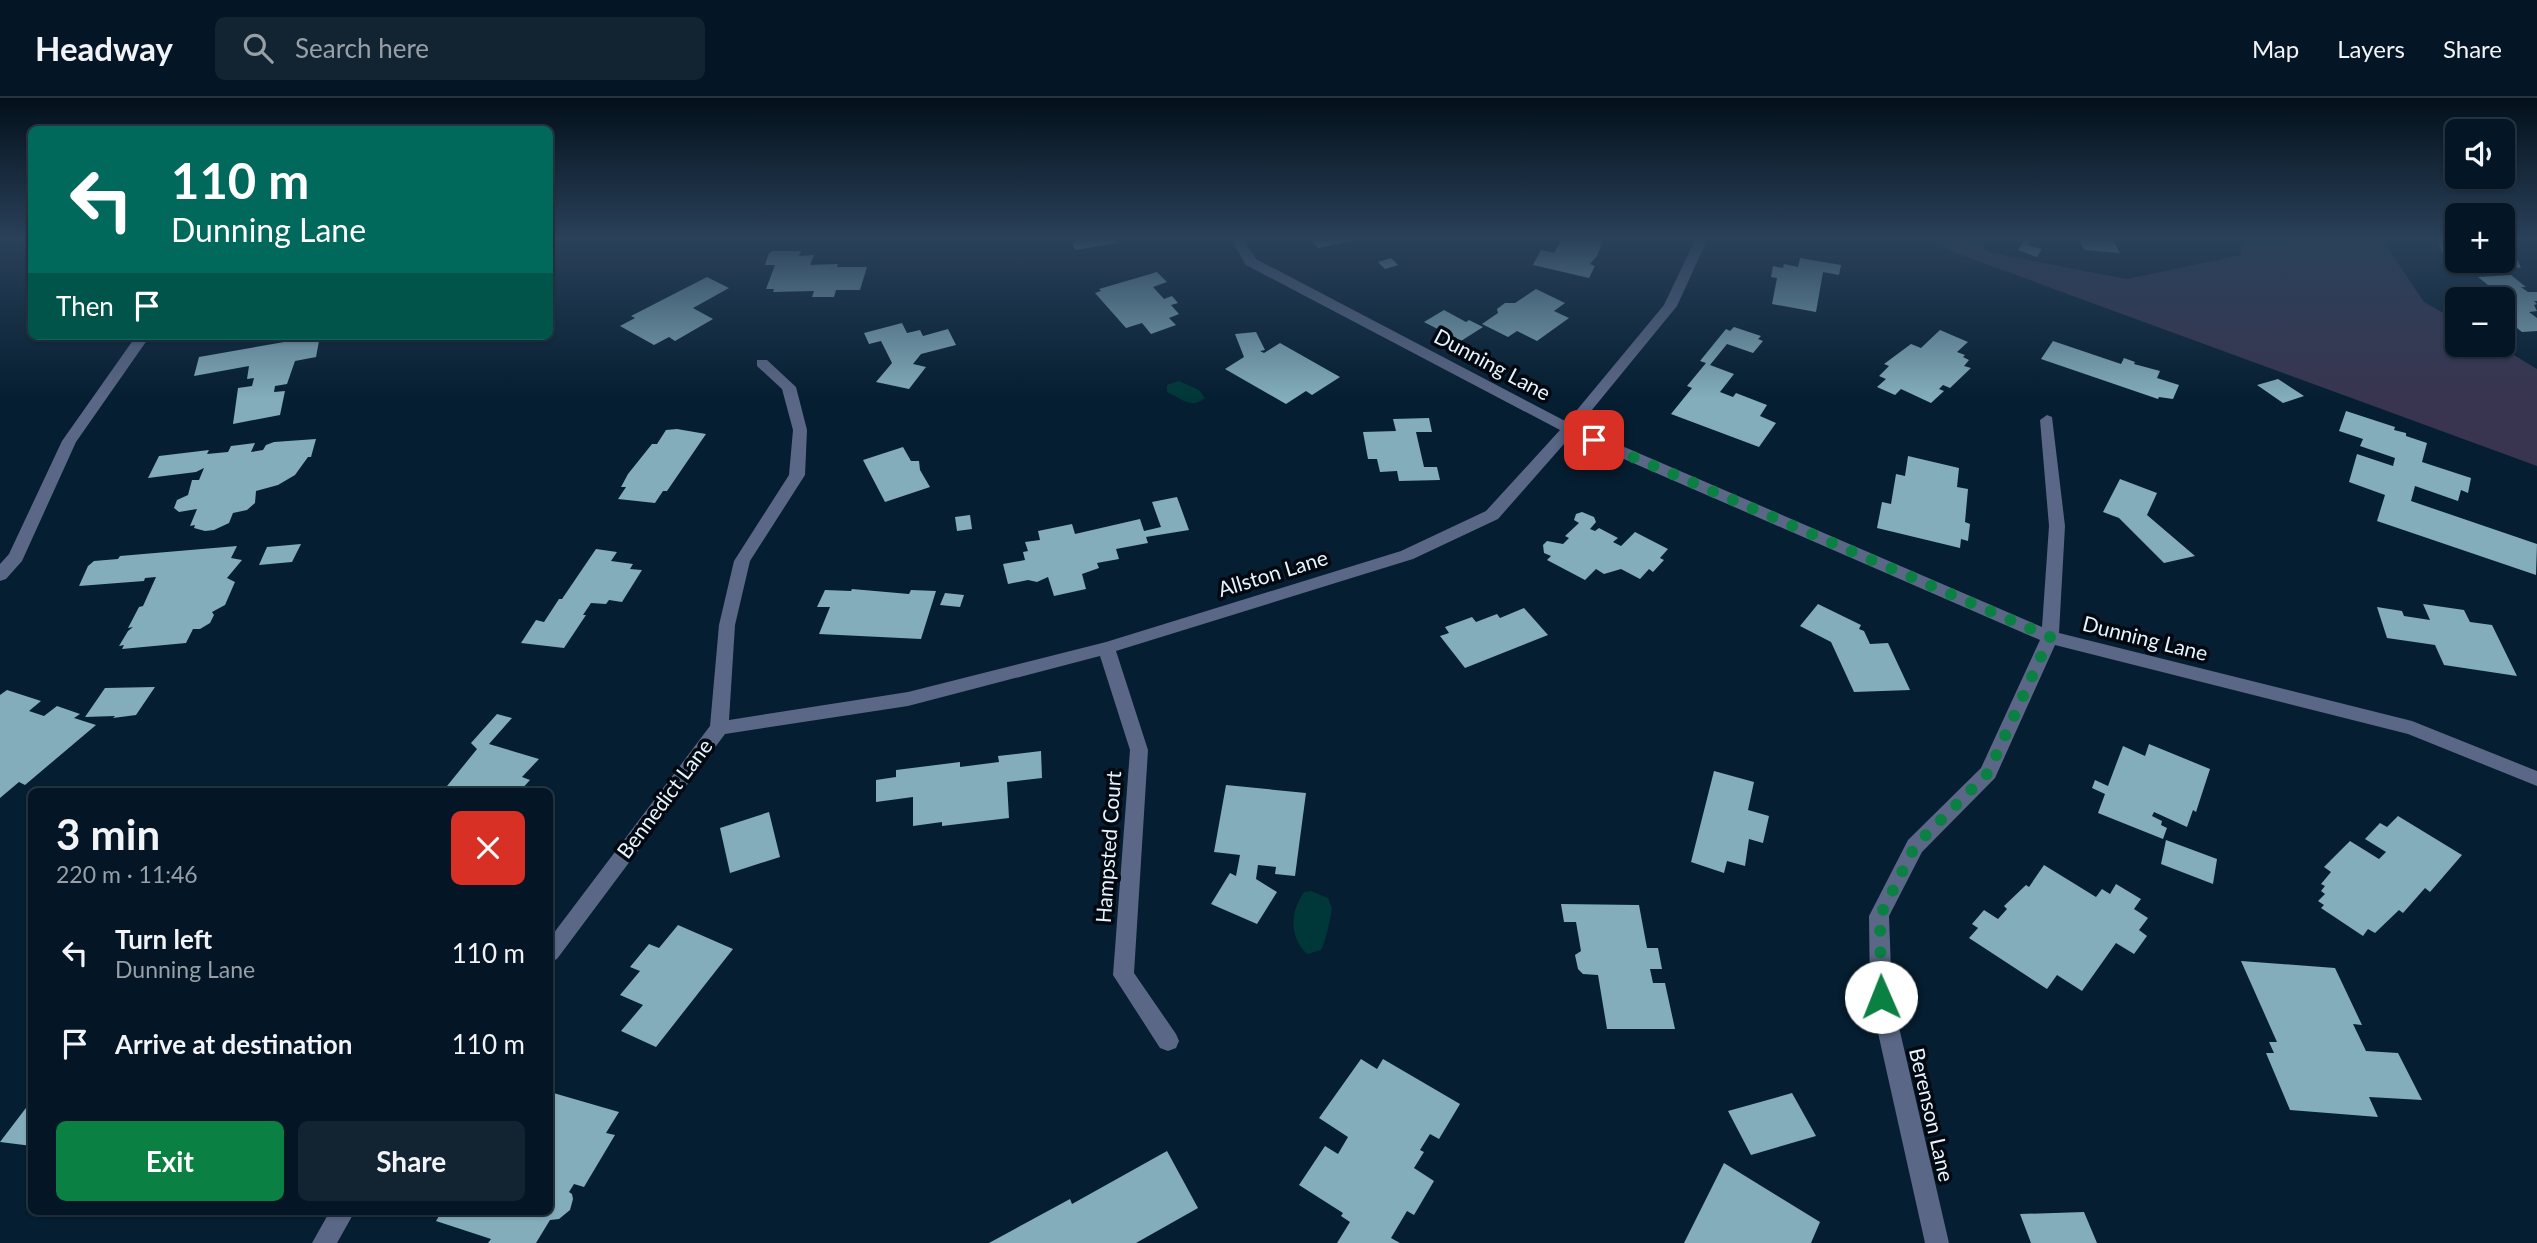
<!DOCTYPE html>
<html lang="en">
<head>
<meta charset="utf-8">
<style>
  body { margin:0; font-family:Lato,sans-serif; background:#122332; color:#f1f3f6; height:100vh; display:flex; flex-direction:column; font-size:26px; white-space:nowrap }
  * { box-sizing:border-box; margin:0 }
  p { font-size:23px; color:#979fa7 }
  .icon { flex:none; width:38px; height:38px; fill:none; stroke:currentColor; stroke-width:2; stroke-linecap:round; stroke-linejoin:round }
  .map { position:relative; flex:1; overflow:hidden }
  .panel { position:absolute; left:28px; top:690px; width:525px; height:427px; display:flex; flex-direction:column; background:#041625; border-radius:10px; box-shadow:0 2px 5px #0004,0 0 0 2px #253542 }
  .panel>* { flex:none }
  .top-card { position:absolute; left:28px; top:28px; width:525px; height:214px; border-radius:10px; box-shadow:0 2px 5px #0004,0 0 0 2px #253542; background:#00695c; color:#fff; overflow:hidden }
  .fabs { position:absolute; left:2445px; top:21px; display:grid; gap:14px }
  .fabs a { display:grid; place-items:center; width:70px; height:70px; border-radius:10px; background:#041625; box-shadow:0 2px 5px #0004,0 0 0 2px #253542; font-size:35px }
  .pin { position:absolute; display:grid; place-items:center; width:60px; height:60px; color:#fff; margin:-30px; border-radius:14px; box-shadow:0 4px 10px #0006 }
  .me { position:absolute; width:77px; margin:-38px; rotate:359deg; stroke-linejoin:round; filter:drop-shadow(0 0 5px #0008) }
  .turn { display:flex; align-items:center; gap:24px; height:147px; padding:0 28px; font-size:32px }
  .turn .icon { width:91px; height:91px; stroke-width:2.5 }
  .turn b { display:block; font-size:49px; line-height:60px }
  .then { display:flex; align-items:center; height:66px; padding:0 28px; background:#0003; gap:14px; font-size:26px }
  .round { display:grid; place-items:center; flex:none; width:74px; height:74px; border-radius:10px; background:#122332 }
  .summary { display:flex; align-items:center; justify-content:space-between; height:119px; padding:0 28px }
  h1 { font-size:42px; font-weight:700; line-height:52px }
  .cta { display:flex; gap:14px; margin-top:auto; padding:14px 28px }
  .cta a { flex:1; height:80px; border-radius:10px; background:#0b8043; color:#fff; font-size:28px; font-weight:700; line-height:80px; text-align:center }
  .cta a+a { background:#122332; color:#f1f3f6 }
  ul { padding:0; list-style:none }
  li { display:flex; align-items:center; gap:21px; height:91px; padding:0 28px }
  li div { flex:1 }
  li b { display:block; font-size:26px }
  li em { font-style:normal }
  header { display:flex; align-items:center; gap:42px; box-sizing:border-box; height:98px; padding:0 35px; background:#041625; border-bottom:2px solid #253542 }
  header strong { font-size:33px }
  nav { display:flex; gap:38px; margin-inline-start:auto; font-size:24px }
  .search { width:490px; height:63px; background:#122332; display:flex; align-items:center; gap:18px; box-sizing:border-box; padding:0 24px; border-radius:10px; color:#979fa7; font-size:26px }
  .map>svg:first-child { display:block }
  .green { fill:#393550 }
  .water { fill:#003839 }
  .building { fill:#83adba }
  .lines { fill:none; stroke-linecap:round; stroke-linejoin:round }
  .minor { fill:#5b6786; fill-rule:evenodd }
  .route { stroke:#0b8043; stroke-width:12; stroke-dasharray:0 21.6 }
  .labels { text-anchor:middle; stroke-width:7; stroke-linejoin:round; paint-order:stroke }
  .street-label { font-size:21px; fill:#e7f4fe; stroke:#010810 }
</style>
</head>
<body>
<header>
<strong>Headway</strong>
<div class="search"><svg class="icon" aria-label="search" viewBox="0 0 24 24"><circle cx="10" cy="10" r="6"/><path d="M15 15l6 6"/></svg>Search here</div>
<nav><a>Map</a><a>Layers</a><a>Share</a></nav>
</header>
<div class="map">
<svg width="2537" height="1145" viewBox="0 0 2537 1145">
  <rect width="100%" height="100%" fill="#051e31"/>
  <path class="green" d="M1915 140H1966L1992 155 2127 181 2241 157 2242 140H2381L2424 204 2457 223V247H2497L2537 271V368Z"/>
  <path class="water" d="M1179 283 1199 292 1205 300C1191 312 1181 300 1167 294V287Z
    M1311 793 1328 800 1332 810C1331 818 1325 846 1321 852L1307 856C1289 839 1290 814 1304 794Z"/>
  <path class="building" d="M1070 140H1116L1118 145 1075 152Z
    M1310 140H1353L1355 142 1318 150Z
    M1566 140 1603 142 1597 158 1590 166 1595 168 1589 180 1533 167 1541 152 1554 155 1562 142Z
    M2011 140H2033L2028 147 2042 151 2037 159 2018 152 2023 144Z
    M2078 140H2112L2120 155 2084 152Z
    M2437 140H2457V160L2444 158Z
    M2502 142 2510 146 2521 170 2484 164 2502 163Z
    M773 153H801L799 158 814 157 810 167 838 166 837 169H867L860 192H836L834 199H812L814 193 773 194 774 191H766L775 167H765L769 155Z
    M1391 160 1398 167 1385 171 1378 164Z
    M1800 160 1841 167 1839 177 1823 174 1816 214 1772 206 1777 180 1771 179 1773 168 1783 170 1784 166 1798 169Z
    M1157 174 1167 184 1153 189 1164 201 1172 198 1178 205 1171 207 1179 216 1169 220 1176 227 1151 236 1142 225 1126 230 1095 195 1101 193 1099 191Z
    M2511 177 2526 189H2521L2528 194H2537V203H2534L2537 206 2534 207 2537 213 2529 214 2537 220V233L2522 234 2502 218V201H2481L2471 193 2493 191 2478 179Z
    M707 179 729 190 693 210 713 221 675 243 669 239 654 247 620 228 635 220 631 218Z
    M1536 191 1565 205 1554 213 1569 220 1537 243 1517 233 1508 239 1482 226 1498 215 1497 211 1505 205H1515Z
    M1444 212 1466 224 1469 222 1483 229 1461 243 1424 224Z
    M902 225 907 235 920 232 923 238 948 231 956 247 921 256 913 266 926 269 909 291 876 284 892 265 881 243 869 246 864 235Z
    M1734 229 1761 238 1758 241 1763 243 1753 255 1727 246 1710 267 1734 276 1720 294 1733 299 1736 295 1767 307 1760 318 1776 325 1759 349 1671 316 1692 290 1687 288 1706 265 1700 263 1726 231 1730 233Z
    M1940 232 1968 244 1957 254 1965 257 1963 259 1969 262 1964 268 1971 270 1950 290 1943 287 1939 291 1944 293 1931 305 1901 291 1895 297 1877 289 1886 281 1879 278 1889 268 1884 266 1911 246 1921 250Z
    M1256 234 1265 252 1260 253 1264 255 1280 245 1340 279 1312 297 1306 293 1286 306 1225 271 1244 259 1235 236Z
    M307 240 306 244 319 243 316 259 295 263 287 286 275 288 274 294 285 293 280 317 233 326 238 290 252 288 254 280 247 281 249 268 194 278 199 259Z
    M2053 243 2121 266 2124 260 2135 264 2134 266 2160 273 2157 280 2179 287 2173 301 2159 299 2158 301 2041 261Z
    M2278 281 2304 298 2283 305 2257 287Z
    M2346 313 2395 329 2394 332 2406 335V338L2427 345 2422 364 2471 380 2468 395 2461 392 2458 403 2415 388 2411 403 2537 446 2536 477 2377 423 2385 397 2349 384 2357 356 2393 368 2395 360 2360 348 2363 341 2339 333Z
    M1429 320 1432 334H1416L1424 369H1437L1440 382 1399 383 1397 373 1380 374 1377 361H1368L1363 334 1396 333 1393 321Z
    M677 331 706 336 667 393H663L655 405 618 401 626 389H621L628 376 652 346H657L666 332Z
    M316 341 311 359H308L295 377 278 387 256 393 255 405 247 412 233 415 229 425 214 432 205 433 194 430 195 427 190 428 197 411 179 414 174 410 177 402 188 397 192 382H199L204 370 196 374 148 380 159 358 209 352 207 356 228 354 231 348 255 345 251 354 263 352 266 347 274 344Z
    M903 349 911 363H919L920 372 930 389 885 404 863 362Z
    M1908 358 1959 370 1957 389 1968 391 1965 424 1970 426 1968 443 1961 441 1960 450 1877 430 1882 404 1891 406 1896 376 1905 378Z
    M2120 381 2157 395 2147 417 2195 458 2164 465 2119 420 2103 414Z
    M1177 399 1189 432 1146 439 1148 445 1116 451 1119 461 1097 465 1099 470 1082 476 1086 491 1054 498 1048 479 1037 484 1028 482 1008 486 1003 466 1025 462 1023 454 1028 453 1025 444 1040 442 1038 433 1072 426 1075 436 1140 421 1144 433 1161 429 1152 404Z
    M1582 414 1594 419 1596 424 1590 431 1595 433 1599 430 1618 440 1613 444 1621 448 1635 434 1668 451 1660 460 1664 462 1653 474 1649 471 1640 481 1621 471 1604 476 1596 471 1585 482 1547 462 1551 458 1544 455 1543 447 1547 443 1563 446 1569 440 1565 438 1579 425 1574 422 1576 416Z
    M970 417 972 431 957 433 955 419Z
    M301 446 292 464 259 467 267 449Z
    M237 448 231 460 242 462 227 480 235 484 225 507 212 514 214 517 210 525 200 531H193L186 545 122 551 124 547 119 548 128 533 133 529 128 530 139 509 143 508 156 479 145 480 144 483 79 488 88 468 94 463 118 461 120 458Z
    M596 451 617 454 611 463 633 466 630 471 642 472 622 504 609 502 606 506 591 505 583 517H586L564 550 521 545 536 522 544 524 559 501H562Z
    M852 491 909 496 911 492 936 493 921 541 819 536 830 509H817L825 492 851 493Z
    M945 495 964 497 960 509 940 507Z
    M1818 506 1861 527 1859 531 1864 533 1870 546 1888 545 1910 592 1854 594 1831 544 1800 528Z
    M2423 506 2464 512 2470 524 2492 527 2517 578 2444 567 2435 547 2387 540 2377 509 2402 513 2404 518 2430 522Z
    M1524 510 1548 537 1465 570 1440 538 1449 535 1445 529 1472 519 1476 524 1497 516 1500 520Z
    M155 589 136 617 113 620 115 618 85 619 105 590Z
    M7 592 41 603 29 613 44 618 57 608 80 616 74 620 96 627 25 687 19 684 0 700V597Z
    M497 616 512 620 489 646 539 661 522 679 530 682 520 693H443L477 651 471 645Z
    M2149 646 2210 671 2196 714 2193 712 2187 729 2154 714 2152 718 2162 723 2161 727 2167 730 2163 741 2098 715 2105 696 2092 690 2095 682 2108 688 2123 648 2145 658Z
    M1041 653 1042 680 1007 684 1009 720 942 728V724L913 728V699L876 704V682L896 679V672L960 664V669L999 664 998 658Z
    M1714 673 1754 684 1748 712 1769 718 1763 745 1749 741 1745 768 1727 763 1724 775 1691 764Z
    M1226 687 1306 695 1295 778 1275 776 1276 769 1258 767 1256 781 1277 794 1257 826 1211 806 1230 775 1236 778 1240 757 1214 754Z
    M769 714 780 759 730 775 720 730Z
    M2398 718 2462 757 2430 794 2425 790 2403 815 2399 812 2375 835 2368 831 2363 838 2321 810 2324 807 2318 803 2325 796 2321 793 2325 788 2321 786 2331 774 2324 769 2350 743 2379 761 2386 754 2365 741 2380 725 2387 729Z
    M2166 742 2217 761 2213 786 2161 766Z
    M2044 767 2096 799 2102 791 2110 796 2116 786 2141 801 2134 811 2148 820 2139 832 2147 838 2134 856 2116 845 2082 893 2057 877 2047 891 1969 840 1978 830 1972 826 1984 812 1998 821 2007 811 2004 808 2026 787 2029 789Z
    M1561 806 1639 807 1647 850H1658L1662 871H1650L1653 885H1665L1675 931H1607L1598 877 1583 876 1578 871 1575 857 1581 853 1576 824H1564Z
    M678 827 733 851 656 949 621 933 643 907 620 897 640 873 630 869 649 846 659 850Z
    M2241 863 2335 870 2362 927 2353 926 2366 953 2398 955 2422 1002 2369 999 2378 1019 2290 1012 2266 955H2274L2269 944H2277Z
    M1361 961 1377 971 1383 961 1460 1006 1439 1041 1430 1036 1420 1052 1424 1054 1414 1070 1434 1083 1414 1117 1407 1113 1391 1140 1400 1145H1337L1350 1124 1341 1118 1343 1115 1299 1087 1325 1048 1338 1056 1348 1039 1319 1020Z
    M550 994 619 1014 606 1035 615 1037 584 1089 574 1086 569 1094 572 1096 573 1101 570 1112 559 1121 550 1122 536 1145H488L491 1141 436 1123 442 1113H550Z
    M1792 995 1816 1038 1751 1057 1728 1013Z
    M32 1002V1048L0 1044Z
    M1167 1053 1198 1110 1136 1145H989L1070 1101 1072 1106Z
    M1724 1065 1820 1124 1811 1145H1684Z
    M2084 1114 2097 1145H2031L2020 1116Z"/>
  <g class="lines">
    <path class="minor" d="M1230 140H1242L1256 161 1567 324 1664 207 1696 140H1708L1677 208 1578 329 2042 529 2049 428 2040 322 2047 317 2052 319 2065 428 2059 535 2412 623 2537 673V688L2408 636 2055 547 1995 680 1922 754 1889 818 1892 899 1949 1145H1925L1870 899 1869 818 1908 742 1981 670 2040 542 1571 338 1498 421 1413 461 1116 553 1148 652 1134 875 1176 936 1179 943 1176 950 1168 953 1160 950 1113 877 1130 652 1100 558 908 608 725 636 557 861 550 864V840L710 628 719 527 734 463 789 377 793 332 782 291 757 268V262H767L796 289 807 332 805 377 750 463 735 527 729 622 908 594 1106 544 1401 453 1486 413 1560 332 1246 167Z
      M136 238H150L76 344 22 463 6 481 0 483V466L9 456 62 343Z
      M330 1113H355L337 1145H312Z"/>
  </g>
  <linearGradient id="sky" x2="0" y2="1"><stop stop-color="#03101b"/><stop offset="0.47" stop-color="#2a415a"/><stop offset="1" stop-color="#2a415a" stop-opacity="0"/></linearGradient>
  <rect width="2537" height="300" fill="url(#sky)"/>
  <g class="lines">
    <path class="route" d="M1594 342 2050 539 1988 675 1915 748 1880 818 1881 899"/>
  </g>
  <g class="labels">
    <g class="street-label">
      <text transform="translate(1492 267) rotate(28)" y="7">Dunning Lane</text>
      <text transform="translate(1273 476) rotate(-17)" y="7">Allston Lane</text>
      <text transform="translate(2145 541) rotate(14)" y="7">Dunning Lane</text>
      <text transform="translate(665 701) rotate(-53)" y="7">Bennedict Lane</text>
      <text transform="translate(1109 749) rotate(-86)" y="7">Hampsted Court</text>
      <text transform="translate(1931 1017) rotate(77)" y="7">Berenson Lane</text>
    </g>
  </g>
</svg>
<div class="fabs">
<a><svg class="icon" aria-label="sound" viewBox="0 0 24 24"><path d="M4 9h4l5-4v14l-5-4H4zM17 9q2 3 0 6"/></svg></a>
<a>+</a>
<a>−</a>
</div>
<div class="pin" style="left:1594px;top:342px;background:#d93025"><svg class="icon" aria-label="arrive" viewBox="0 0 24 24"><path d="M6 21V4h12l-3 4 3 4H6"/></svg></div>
<svg class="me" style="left:1881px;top:899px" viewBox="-20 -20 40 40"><circle r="19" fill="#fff"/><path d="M0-13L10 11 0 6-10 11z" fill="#0b8043"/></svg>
<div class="top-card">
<div class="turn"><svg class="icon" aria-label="left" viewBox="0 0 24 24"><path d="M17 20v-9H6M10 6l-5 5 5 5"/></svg><div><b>110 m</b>Dunning Lane</div></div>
<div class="then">Then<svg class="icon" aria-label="arrive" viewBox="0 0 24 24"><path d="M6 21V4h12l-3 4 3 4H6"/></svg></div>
</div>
<section class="panel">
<div class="summary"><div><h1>3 min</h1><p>220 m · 11:46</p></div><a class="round" style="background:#d93025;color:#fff"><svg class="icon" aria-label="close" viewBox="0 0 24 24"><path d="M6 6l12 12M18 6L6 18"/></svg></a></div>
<ul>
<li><svg class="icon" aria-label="left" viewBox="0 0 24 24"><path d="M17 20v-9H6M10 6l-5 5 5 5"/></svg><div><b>Turn left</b><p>Dunning Lane</p></div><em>110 m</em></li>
<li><svg class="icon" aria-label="arrive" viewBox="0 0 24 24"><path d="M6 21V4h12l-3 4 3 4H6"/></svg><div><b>Arrive at destination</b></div><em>110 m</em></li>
</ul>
<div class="cta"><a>Exit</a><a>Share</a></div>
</section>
</div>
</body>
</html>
